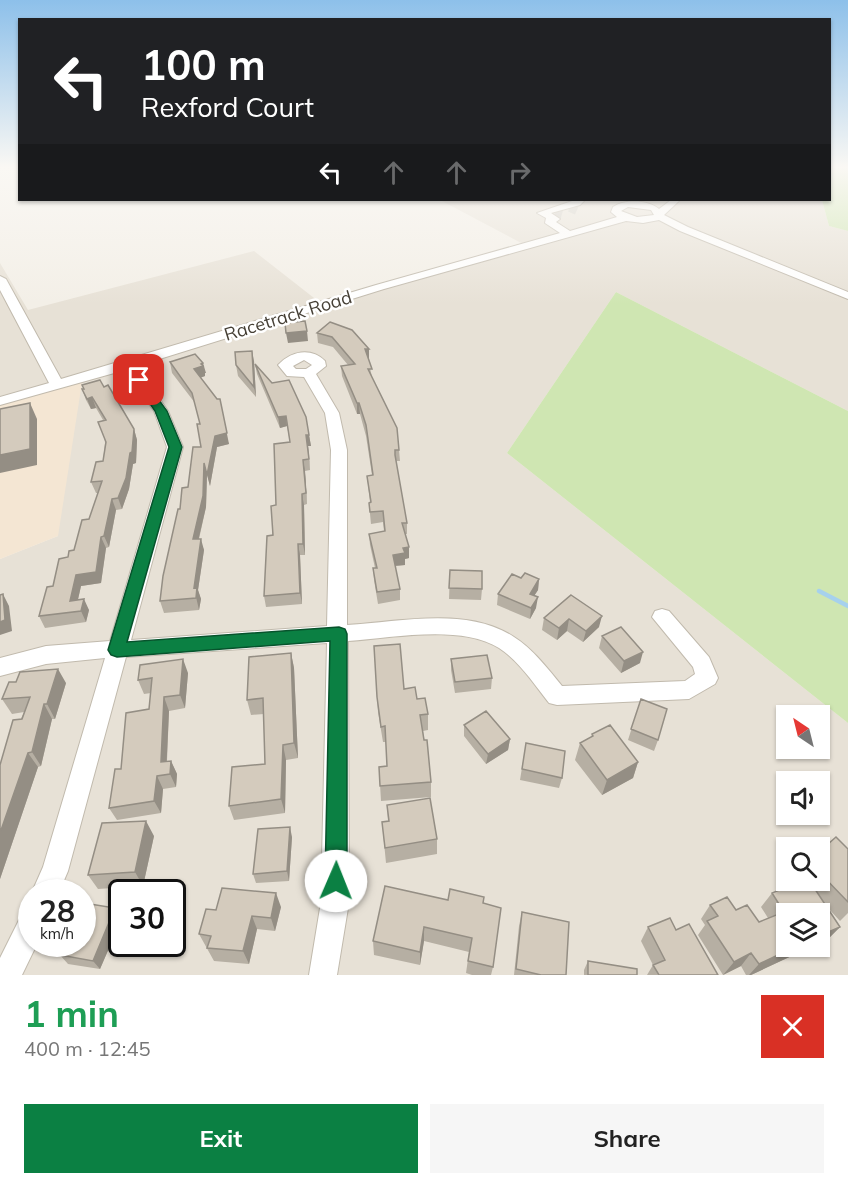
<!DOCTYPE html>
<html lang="en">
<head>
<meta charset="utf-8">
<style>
  body { margin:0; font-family:Mulish,sans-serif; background:#f6f6f6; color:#222; height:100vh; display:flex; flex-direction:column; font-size:22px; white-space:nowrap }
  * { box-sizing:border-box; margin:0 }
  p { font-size:20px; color:#767676 }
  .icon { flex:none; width:33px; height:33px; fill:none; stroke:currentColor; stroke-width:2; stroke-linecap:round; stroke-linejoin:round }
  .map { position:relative; height:975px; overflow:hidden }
  .sheet { display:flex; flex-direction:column; background:#fff; flex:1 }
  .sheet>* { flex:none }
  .banner { position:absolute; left:18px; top:18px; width:813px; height:183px; border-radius:0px; box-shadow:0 2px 4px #0004; background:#202124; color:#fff; overflow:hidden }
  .needle { width:39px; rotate:325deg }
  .tools { position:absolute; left:776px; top:705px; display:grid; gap:12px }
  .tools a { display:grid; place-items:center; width:54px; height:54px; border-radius:0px; background:#fff; box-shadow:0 2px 4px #0004; font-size:30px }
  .speed { position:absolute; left:18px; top:879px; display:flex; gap:12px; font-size:30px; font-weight:700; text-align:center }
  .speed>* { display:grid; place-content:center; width:78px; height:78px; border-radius:50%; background:#fff; box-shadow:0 2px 4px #0004; line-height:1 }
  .speed small { font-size:15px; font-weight:400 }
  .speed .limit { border:3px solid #111; border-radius:9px; background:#fff; color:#111 }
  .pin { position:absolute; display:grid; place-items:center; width:51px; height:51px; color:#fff; margin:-26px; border-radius:12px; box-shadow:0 3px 9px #0006 }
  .me { position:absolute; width:66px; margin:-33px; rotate:1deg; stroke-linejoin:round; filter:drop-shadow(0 0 4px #0008) }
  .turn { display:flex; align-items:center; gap:21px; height:126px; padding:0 24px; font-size:27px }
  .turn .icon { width:78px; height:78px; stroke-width:2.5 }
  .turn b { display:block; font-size:42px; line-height:51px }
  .lanes { display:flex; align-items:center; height:57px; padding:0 24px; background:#0003; justify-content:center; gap:30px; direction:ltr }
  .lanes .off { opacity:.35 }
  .round { display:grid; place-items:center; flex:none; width:63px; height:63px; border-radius:0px; background:#f6f6f6 }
  .overview { display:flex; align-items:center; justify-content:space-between; height:102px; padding:0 24px }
  h1 { font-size:36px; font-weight:700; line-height:45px; color:#1e9e55 }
  .cta { display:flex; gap:12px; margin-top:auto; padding:12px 24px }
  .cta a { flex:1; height:69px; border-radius:0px; background:#0b8043; color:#fff; font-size:24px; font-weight:700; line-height:69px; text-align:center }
  .cta a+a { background:#f6f6f6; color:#222 }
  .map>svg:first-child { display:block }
  .residential { fill:#e7e1d6; fill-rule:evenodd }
  .commercial { fill:#f4e6d3 }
  .green { fill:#cfe6b2 }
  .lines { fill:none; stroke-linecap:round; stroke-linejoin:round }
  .stream { stroke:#a6d1ed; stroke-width:4.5 }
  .minor-tunnel { stroke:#d0ccc4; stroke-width:10; stroke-dasharray:10 4.5; stroke-linecap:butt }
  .minor-casing { stroke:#c1baad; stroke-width:2 }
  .minor { fill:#fff; fill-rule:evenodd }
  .wall { fill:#b6afa3 }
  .shaded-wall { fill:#948e84 }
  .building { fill:#d4cbbd; stroke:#948e84; stroke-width:1.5 }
  .route { fill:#0b8043; stroke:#07532c; stroke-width:1.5 }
  .labels { text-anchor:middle; stroke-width:5; stroke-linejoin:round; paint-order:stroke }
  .far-street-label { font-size:18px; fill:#464036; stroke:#fff }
</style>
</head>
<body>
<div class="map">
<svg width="848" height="975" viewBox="0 0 848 975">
  <rect width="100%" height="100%" fill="#f3efe7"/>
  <path class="residential" d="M440 200H822L829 226 848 231V411L616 292 507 453 848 723V975H0V559L58 536 0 401V263L28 310 254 251 323 305 525 245ZM786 716H819V748H786ZM786 782H819V814H786ZM786 848H819V880H786ZM32 892H82V944H32ZM122 892H172V944H122ZM786 914H819V946H786Z"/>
  <path class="commercial" d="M83 376 58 536 0 559V401Z"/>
  <path class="green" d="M830 168H848V231L829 226 822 200H830Z
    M616 292 848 411V723L507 453Z"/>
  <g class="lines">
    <path class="stream" d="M819 591 848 606"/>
    <path class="minor-tunnel" d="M570 207 577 210
      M555 212 562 214"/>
    <defs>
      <path id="minor" d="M575 200H585L580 205 551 213 560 219 556 222 570 231 617 217 611 212 613 207C625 199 649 200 659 209L671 200H680L664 215 688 227 848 292V299L680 231 659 220 643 223 626 221 384 289 137 366 168 411 183 447 131 640 327 626 331 450 325 413 304 377 287 376 278 365C291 351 311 347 325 361L326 366 316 374 339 413 347 450V625C400 622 467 606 514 637 533 649 548 669 562 686L685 681 695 674 693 667 652 617 655 611 662 609 669 611 709 657 718 678 715 684 689 699 557 705 549 703C534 684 519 661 499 648 461 624 391 638 348 641L349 902 337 975H309L321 902 327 643 126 657 68 871 59 892H32L43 867 105 658 46 664 0 676V658L46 646 110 641 167 447 154 411 125 370 0 405V397L49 383 0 290V276L6 279 61 379 376 285 560 233 545 223 546 218 537 213ZM628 207 651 210 654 215 637 217 621 211ZM304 360 312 365 306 369H296L293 366Z
        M32 910V944H37L22 975H0V958L22 914Z"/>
    </defs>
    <use href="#minor" class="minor-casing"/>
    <use href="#minor" class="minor"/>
  </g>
  <path class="wall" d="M330 322 369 349V359H368L372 377 399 450 400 461H396L407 523V534H405L409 558 405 559V565L395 566 400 589V600L378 604 374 580 373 568H375L370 545 369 534 384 531 383 522 371 524 369 503 370 502 367 476 372 475 366 436 360 414H357L342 376 341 366 348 365 333 347 318 343 317 333Z
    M254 361 256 397 238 376 236 365Z
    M170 362 206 373H205V376L200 378 229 444 217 447 210 486 207 474 206 507 199 539 204 550 198 590 201 599 199 610 164 613 160 601 180 509 201 447 200 424 195 403 172 373Z
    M255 364 309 435 311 446H308L310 470 305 471 307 504 304 505 305 555H300L302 604 266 607 264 596 276 505 290 442 287 426 280 428 257 374Z
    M82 385 134 429 137 440 136 463 133 464 129 489 122 509 116 510 109 547 106 548 101 583 81 586 78 600 89 610 86 622 45 628 39 616 68 557 74 550 89 519 98 493H96L91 482 103 461 105 443 103 420 96 408 91 409 86 400 82 389H84Z
    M450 570 482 589 481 600 449 599Z
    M539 579 538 590 534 596 536 608 530 619 497 605 498 594Z
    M571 595 599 627 583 642 567 631 557 640 542 630 544 618Z
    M602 636 640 663 621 673 599 648Z
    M374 646 404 689 417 699 428 714V730L423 731 431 782V797L381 801 379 767 387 766 386 742H383L378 712Z
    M291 653 294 668 298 758 286 760 285 813 234 820 229 806 265 764 264 714 251 715 247 700Z
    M451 659 492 678 491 689 455 693 451 670Z
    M188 673 185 708 169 711 167 761H171L177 774 176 787 163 789 161 813 117 820 109 808 121 769 149 709 151 693 144 694 138 680Z
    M66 683 55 719H52L41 766 38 767 0 879V765L24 712 12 714 2 699Z
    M641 699 658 740 654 751 628 740Z
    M464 725 510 739 508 750 486 764 464 736Z
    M592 734 638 762 633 778 602 795 575 760 580 743 591 737Z
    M526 743 562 778 559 788 520 780Z
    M387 805 437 839V854L386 863 382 822 388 821Z
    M154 836 143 886 98 889 88 875Z
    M292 837 289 881 256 883 253 874Z
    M848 849V913L840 921 828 908 840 927 827 940 819 944V914L786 946H813L751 975H746L741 966 723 975 698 935 705 925 701 919 710 905 736 910 759 922 768 918 761 907 772 893 802 881 801 880H819V852Z
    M448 900 483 903 493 967 491 975H472L466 973 469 952 424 941 420 965 374 955 373 941Z
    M281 907 275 931 257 929 249 964 214 961 199 934 216 910Z
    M115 908 122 918 100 969 68 964 60 955Z
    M522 912 566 975H514L519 926Z
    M648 927 676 930 718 975H647L653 965 641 941Z
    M588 961 637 975H584V970Z"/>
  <path class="shaded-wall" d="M307 331 308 341 288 343 286 333Z
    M365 349H369V359L366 360Z
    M252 351 254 361 256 397 254 387Z
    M203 363 206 373H205V376L196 379 194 369Z
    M92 397 96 408 91 409 87 399Z
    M220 399 229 444 217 447 210 486 207 475Z
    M30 403 37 419V465L0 473V455Z
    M357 403H359L360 414H357Z
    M286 416 287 426 280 428 278 417Z
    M134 429 137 440 136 463 133 464 129 489 122 509 118 498Z
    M306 435H309L311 446H308L310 470Z
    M303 460 305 471 307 504Z
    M204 463 207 474 206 507 196 550 193 539Z
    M302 494 304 505 305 555 303 544Z
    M112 499 116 510 109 547 104 536Z
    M101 537 106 548 101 583 81 586 75 612 70 601 76 575Z
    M201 539 204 550 198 590 201 599 199 610 194 588Z
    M298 544 300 555 302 604 300 593Z
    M409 547V558L405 559V565L393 566V555L403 548Z
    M539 579 538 590 528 605 530 594Z
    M3 594 9 606 12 631 0 635V622Z
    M538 597 536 608 530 619 531 608Z
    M84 599 89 610 86 622 81 611Z
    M602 616 599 627 583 642 586 631Z
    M569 619 567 631 557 640 559 628Z
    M643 652 640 663 621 673 624 661Z
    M291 653 294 668 298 758 294 743Z
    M183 659 188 673 185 708 180 695Z
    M58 669 66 683 55 719 47 704Z
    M164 697 169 711 166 775 161 762Z
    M44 704 52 719 41 766 32 752Z
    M510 739 508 750 486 764 488 754Z
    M283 745 286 760 285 813 281 799Z
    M28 753 38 767 0 879V833Z
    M171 761 177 774 176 787 170 774Z
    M638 762 633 778 602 795 607 780Z
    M157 776 163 789 161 813 154 801Z
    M146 821 154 836 143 886 135 872Z
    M290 827 292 837 289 881 287 871Z
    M276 893 281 907 275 931 271 918Z
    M115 908 122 918 100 969 93 961Z
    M252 916 257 929 249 964 243 951Z
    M424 927V941L420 965V952Z
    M840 927 827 940 819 944V936Z
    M797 946H813L751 975H749L759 964Z
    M751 953 741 966 723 975 734 962Z"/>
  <path class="building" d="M305 321 307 331 286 333 285 323Z
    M330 322 352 330 369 349H365L372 369H368L397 428 399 450H395V455L407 523H402L409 547 403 548 405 553 393 555 400 589 377 592 373 568H377L369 534 385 531 383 511 370 512 369 503 371 502 367 476 373 475 366 425 359 403H357L341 366 355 364 332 337 317 333Z
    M252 351 254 387 236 365 235 352Z
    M195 354 203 363 201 364 203 366 194 369 217 399H220L227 433 215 436 207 475 204 463 203 496 193 539H201L194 588 197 587 196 598 160 601 163 576 178 509H180L182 488 188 487 193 447H201L197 424H200L192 393 170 362Z
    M255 364 272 383 289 380 306 417 309 435H306L309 459 303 460 306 493 302 494 303 544H298L300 593 264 596 267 536 273 535 271 506 276 505 274 444 290 442 286 416 278 417Z
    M100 380 104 387 108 385 134 429 132 452 130 453 126 478 118 498 112 499 104 536 101 537 96 572 76 575 70 601 84 599 81 611 39 616 47 587 53 586 59 559 68 557 69 551 74 550 82 520 89 519 102 481 91 482 96 462 103 461 106 442 98 422 106 420 92 397 87 399 82 389H84L82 385Z
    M30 403V449L0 455V409Z
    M450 570 482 571V589L449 588Z
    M525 573 539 579 530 594 538 597 531 608 498 594 512 574 521 578Z
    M3 594 5 620 0 622V595Z
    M571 595 602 616 586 631 569 619 559 628 544 618Z
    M621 627 643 652 624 661 602 636Z
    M400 644 404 689 415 687 417 699 425 698 428 714 420 715 424 740H427L431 782 380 786 379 767 387 766 385 726 381 727 377 697 374 646Z
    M291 653 294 743 283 745 281 799 229 806 232 767 265 764 263 698 247 700 249 657Z
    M487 655 492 678 455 682 451 659Z
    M183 659 180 695 164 697 161 762 171 761 170 774 157 776 154 801 109 808 115 769H121L126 713 149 709 152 678 138 680 140 665Z
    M58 669 47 704H44L32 752 28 753 0 833V765L13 720 22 719 30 697 2 699 9 682H16L20 672Z
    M641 699 667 709 658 740 631 729Z
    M486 711 510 739 488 754 464 725Z
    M610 725 638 762 607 780 580 743 593 736 592 734Z
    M526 743 565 751 562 778 522 769Z
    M430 798 437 839 385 848 382 822 389 821 387 805Z
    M146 821 135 872 88 875 102 823Z
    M290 827 287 871 253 874 258 829Z
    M836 837 848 849V902L819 872V852Z
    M803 880H809L840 927 819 936V914H786V946H797L759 964 751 953 734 962 707 921 718 916 710 905 727 897 736 910 747 905 759 922 784 912 772 893Z
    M385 886 448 900 450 889 484 897 483 903 501 908 493 967 468 961 472 938 424 927 420 952 373 941Z
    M222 888 276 893 271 918 252 916 243 951 207 948 211 936 199 934 206 909 216 910Z
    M90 904 115 908 93 961 60 955 66 944H82V922Z
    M522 912 569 922 566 975H541L516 969Z
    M670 918 676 930 689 924 718 975H659L653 965 665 960 648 927Z
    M588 961 637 969V975H588Z"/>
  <linearGradient id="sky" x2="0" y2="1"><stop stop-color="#8dc0ea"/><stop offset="0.55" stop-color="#faf8f4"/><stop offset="1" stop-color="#faf8f4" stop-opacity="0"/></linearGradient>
  <rect width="848" height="304" fill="url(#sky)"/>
  <path class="route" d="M135 378H143L167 411 182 447 127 642 339 627 345 629 347 634V881L344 889 336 892 328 889 325 881 330 641 117 657 111 655 108 650 169 447 155 411 134 380Z"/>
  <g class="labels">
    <g class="far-street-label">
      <text transform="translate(288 316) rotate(-17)" y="6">Racetrack Road</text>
    </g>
  </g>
</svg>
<div class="tools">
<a><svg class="needle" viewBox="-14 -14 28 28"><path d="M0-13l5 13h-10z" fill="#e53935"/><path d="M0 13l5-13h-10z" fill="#767676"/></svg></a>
<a><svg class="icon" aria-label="sound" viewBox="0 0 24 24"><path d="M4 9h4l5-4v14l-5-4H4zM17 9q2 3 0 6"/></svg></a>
<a><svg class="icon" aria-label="search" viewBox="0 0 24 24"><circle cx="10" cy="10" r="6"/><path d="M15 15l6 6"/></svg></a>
<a><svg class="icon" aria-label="layers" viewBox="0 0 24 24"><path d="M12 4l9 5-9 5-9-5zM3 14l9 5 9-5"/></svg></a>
</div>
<div class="speed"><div>28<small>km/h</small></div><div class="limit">30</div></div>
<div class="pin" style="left:139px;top:380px;background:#d93025"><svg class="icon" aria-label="arrive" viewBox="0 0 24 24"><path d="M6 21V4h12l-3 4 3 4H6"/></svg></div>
<svg class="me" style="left:336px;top:881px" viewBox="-20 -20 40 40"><circle r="19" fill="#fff"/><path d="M0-13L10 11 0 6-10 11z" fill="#0b8043"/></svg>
<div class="banner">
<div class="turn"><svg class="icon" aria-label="left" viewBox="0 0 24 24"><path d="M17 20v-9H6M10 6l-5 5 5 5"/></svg><div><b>100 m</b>Rexford Court</div></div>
<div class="lanes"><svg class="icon" aria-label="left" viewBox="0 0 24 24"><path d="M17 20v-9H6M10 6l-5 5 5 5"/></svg><svg class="icon off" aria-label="ahead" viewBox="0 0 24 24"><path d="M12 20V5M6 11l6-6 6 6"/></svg><svg class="icon off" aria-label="ahead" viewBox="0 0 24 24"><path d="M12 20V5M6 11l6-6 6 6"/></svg><svg class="icon off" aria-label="right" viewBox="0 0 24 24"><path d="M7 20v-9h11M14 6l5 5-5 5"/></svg></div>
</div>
</div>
<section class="sheet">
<div class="overview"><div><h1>1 min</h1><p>400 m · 12:45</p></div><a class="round" style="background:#d93025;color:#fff"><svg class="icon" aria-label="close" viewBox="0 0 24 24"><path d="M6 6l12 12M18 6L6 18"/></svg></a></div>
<div class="cta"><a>Exit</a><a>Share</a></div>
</section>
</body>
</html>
